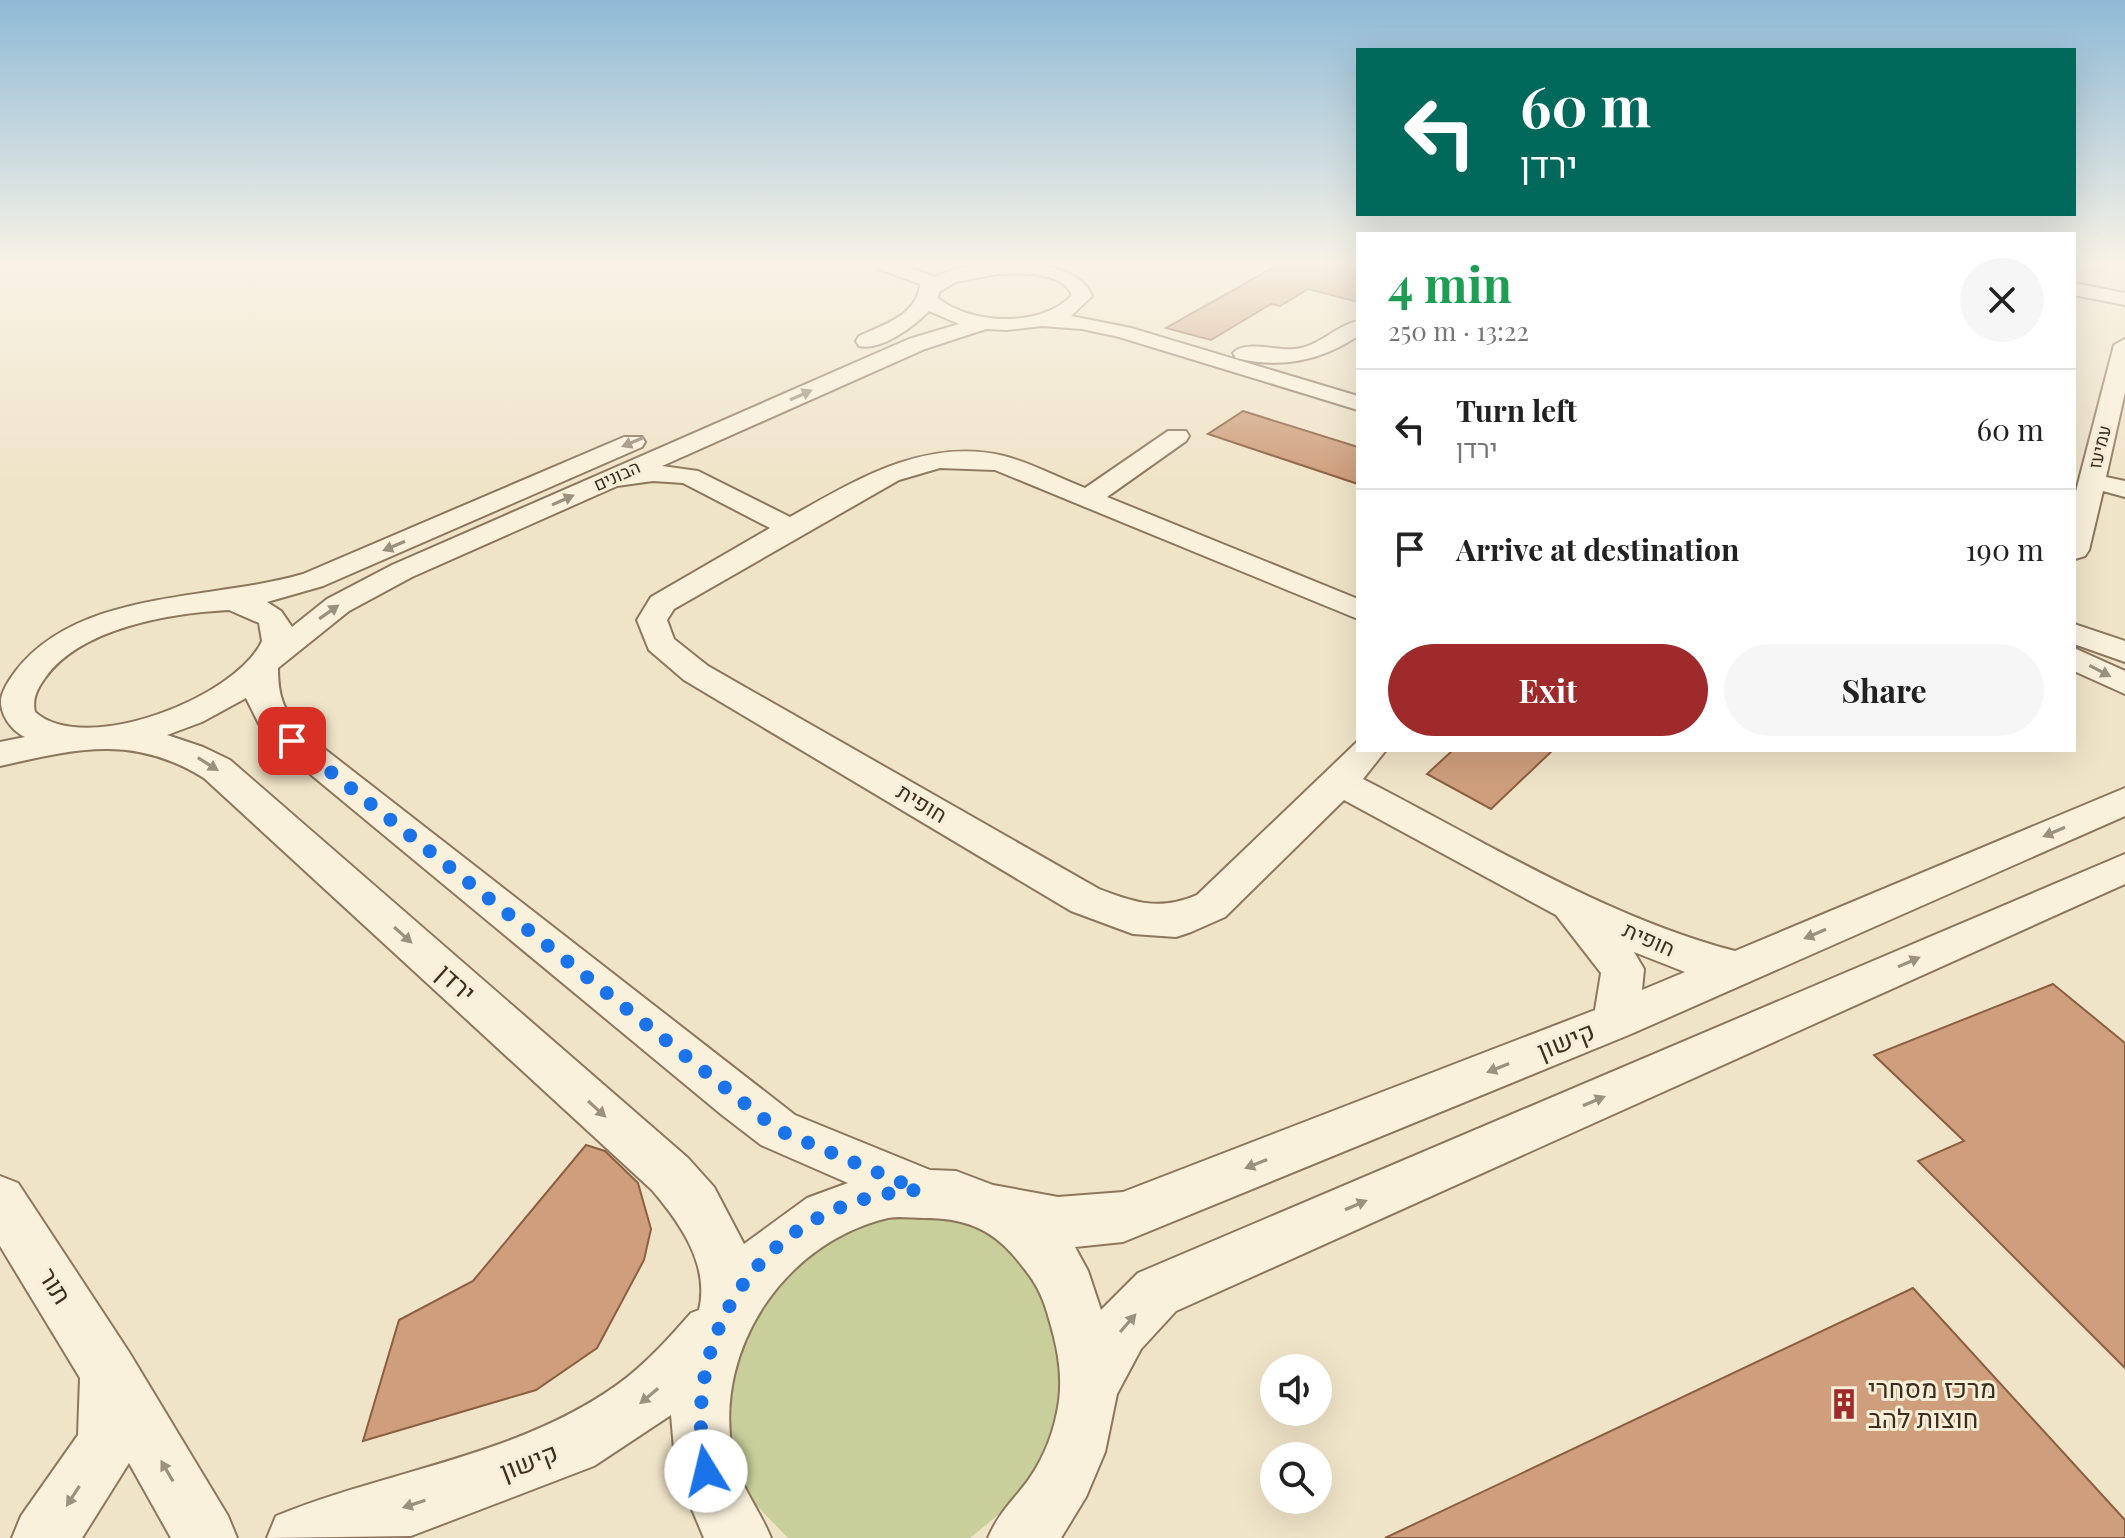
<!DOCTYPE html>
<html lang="en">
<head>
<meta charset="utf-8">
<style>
  body { margin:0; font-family:"Playfair Display",Heebo,serif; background:#f6f6f6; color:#222; height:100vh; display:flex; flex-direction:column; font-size:30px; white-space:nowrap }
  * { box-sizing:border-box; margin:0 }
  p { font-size:26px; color:#767676 }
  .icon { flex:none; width:44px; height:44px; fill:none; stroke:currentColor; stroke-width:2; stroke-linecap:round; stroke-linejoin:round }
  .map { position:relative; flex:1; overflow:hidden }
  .drawer { position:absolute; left:1356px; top:232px; width:720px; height:520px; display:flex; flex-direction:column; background:#fff; border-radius:0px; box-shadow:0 8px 32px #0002 }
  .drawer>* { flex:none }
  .top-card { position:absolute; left:1356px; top:48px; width:720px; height:168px; border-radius:0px; box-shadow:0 8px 32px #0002; background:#00695c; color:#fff; overflow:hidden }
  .tools { position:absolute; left:1260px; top:1354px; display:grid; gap:16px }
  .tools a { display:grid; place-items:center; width:72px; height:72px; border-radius:50%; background:#fff; box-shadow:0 8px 32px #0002; font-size:40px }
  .pin { position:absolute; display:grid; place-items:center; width:68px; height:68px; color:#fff; margin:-34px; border-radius:16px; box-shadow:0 4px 12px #0006 }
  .me { position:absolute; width:88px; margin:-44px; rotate:351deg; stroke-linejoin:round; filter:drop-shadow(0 0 6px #0008) }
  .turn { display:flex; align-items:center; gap:28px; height:168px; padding:0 32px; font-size:36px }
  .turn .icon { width:104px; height:104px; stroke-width:2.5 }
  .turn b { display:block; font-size:56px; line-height:68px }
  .round { display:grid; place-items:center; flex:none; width:84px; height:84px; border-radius:42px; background:#f6f6f6 }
  .head { display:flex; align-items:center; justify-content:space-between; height:136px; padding:0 32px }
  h1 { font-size:48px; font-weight:700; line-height:60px; color:#1e9e55 }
  .primary-button { display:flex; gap:16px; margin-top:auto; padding:16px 32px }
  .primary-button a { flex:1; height:92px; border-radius:48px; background:#9e2a2b; color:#fff; font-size:32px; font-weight:700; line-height:92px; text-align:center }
  .primary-button a+a { background:#f6f6f6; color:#222 }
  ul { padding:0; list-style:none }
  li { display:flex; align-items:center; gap:24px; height:120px; padding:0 32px; border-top:2px solid #e0e0e0 }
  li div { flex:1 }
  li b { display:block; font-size:30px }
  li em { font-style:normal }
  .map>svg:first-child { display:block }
  .green { fill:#c9cf9b }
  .building { fill:#cf9f7d; stroke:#8d5f41; stroke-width:2 }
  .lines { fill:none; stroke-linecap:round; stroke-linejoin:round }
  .minor-casing { stroke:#8d765c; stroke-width:4 }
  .minor { fill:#faf1dc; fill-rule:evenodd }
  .oneway { fill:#9c907e }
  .route { stroke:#1a73e8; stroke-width:14; stroke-dasharray:0 25.2 }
  .labels { text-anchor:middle; stroke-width:6; stroke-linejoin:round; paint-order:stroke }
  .far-street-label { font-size:18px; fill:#3d2e20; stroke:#f7eed8 }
  .street-label { font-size:22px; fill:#3d2e20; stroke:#f7eed8 }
  .near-street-label { font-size:26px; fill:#3d2e20; stroke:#f7eed8 }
  .near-poi-label { font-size:26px; fill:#3d2e20; stroke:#f7eed8; text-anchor:start }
</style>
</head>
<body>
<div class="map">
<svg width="2125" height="1538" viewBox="0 0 2125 1538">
  <rect width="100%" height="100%" fill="#f0e4c8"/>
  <path class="green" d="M939 1214 982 1229 1001 1240 1048 1297 1064 1373 1055 1429 1044 1456 1009 1506 970 1538H788L754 1503 740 1478 730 1450 727 1422 730 1367 781 1273 869 1218Z"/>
  <path class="building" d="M1278 265H1358V302L1308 289 1280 306 1271 304 1211 340 1166 328Z
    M1243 411 1358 447V484L1208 434Z
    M1453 750H1553L1491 809 1427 774Z
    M2053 984 2125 1043V1368L1918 1161 1964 1141 1874 1055Z
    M586 1145 605 1151 638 1183 651 1229 644 1260 597 1348 536 1390 363 1441 399 1320 473 1281Z
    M1913 1288 2125 1520V1538H1385Z"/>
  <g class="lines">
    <defs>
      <path id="minor" d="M877 265H902L936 277C969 258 1077 253 1092 296L1071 316 1131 328 1358 396V410L1119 337 1082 329 1042 326 1007 330 986 329 925 349 662 466 698 471 790 517C856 480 925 437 1004 456 1031 463 1059 478 1085 488L1168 431H1186L1189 436 1186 441 1107 497 1358 599V619L995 470 940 468 899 480 674 609 667 620 674 639 708 666 1099 889C1136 903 1159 911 1197 895L1358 741V750H1386L1363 779C1480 839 1607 918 1735 951L2125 788V816L1631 1034 1123 1242 1075 1247 1088 1271 1101 1310 1138 1273 2125 854V884L1176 1311 1141 1349 1117 1394 1105 1452 1086 1497 1061 1538H988C999 1512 1013 1501 1029 1479 1045 1456 1055 1429 1059 1401 1063 1369 1056 1342 1047 1312 1040 1288 1030 1275 1014 1256 989 1227 962 1218 924 1218 912 1218 899 1216 888 1218 786 1242 714 1347 732 1451 738 1484 759 1508 771 1538H704L676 1471 671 1415 594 1466 411 1536 267 1538 276 1516C388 1470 516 1457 617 1385 645 1365 668 1339 691 1313L699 1310C710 1265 680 1223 652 1190L204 778C133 734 76 749 0 766V742L25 737C11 730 0 715 1 699 3 689 9 680 15 672 78 589 211 601 303 574L624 437H642L645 442 642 447 323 586 267 602 281 611 292 627 327 599 392 565 909 339 959 324 929 311C914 326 882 351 859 346L856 341 859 336C883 325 918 315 920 284L879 269ZM997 274C1019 273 1062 271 1072 295 1042 328 971 325 938 298L939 292 956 282ZM653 481 683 483 770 528 651 597 637 620 649 650 684 680 1071 911 1133 934 1176 937 1191 932 1225 917 1344 800 1556 915 1601 973 1595 1010 1123 1192 1058 1197 993 1185 956 1171 930 1170 795 1115 304 733C284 712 278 698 278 668L349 611 412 577 617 486ZM229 610 259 623 262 641C237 697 85 757 35 712 32 699 37 689 45 678 81 627 172 613 229 610ZM246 698 259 724 280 749 722 1115 761 1145 848 1183 807 1198 744 1244 714 1187 688 1158 230 760 203 747 167 735 202 722ZM1634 952 1685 972 1642 990 1644 969Z
        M2074 283 2125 293V305L2074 295Z
        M1358 321V336C1320 361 1281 369 1236 358L1233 353C1244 340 1278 351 1294 349 1319 347 1335 326 1358 321Z
        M2125 339V392L2106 477 2125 481V497L2103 491 2089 550 2085 556 2075 559 2074 499 2114 345Z
        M2074 624 2125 641V662L2074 644Z
        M2074 648 2125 671V694L2074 671Z
        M0 1176 18 1183 129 1352 228 1516 237 1538H171L129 1463 82 1538H12L21 1516 78 1435 80 1378 0 1246Z"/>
    </defs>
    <use href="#minor" class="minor-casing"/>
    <use href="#minor" class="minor"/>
  </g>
  <defs><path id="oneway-solid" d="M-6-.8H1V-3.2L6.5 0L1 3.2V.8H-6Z" transform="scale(2)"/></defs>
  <g class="oneway">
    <use href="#oneway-solid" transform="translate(801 395) rotate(-24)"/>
    <use href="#oneway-solid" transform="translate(633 442) rotate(157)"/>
    <use href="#oneway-solid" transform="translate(563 500) rotate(-24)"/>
    <use href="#oneway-solid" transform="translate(394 546) rotate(157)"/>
    <use href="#oneway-solid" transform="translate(329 612) rotate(-35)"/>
    <use href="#oneway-solid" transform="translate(2100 671) rotate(28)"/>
    <use href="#oneway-solid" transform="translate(208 764) rotate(32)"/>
    <use href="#oneway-solid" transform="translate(2054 832) rotate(157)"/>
    <use href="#oneway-solid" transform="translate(1815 934) rotate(157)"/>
    <use href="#oneway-solid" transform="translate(403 935) rotate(42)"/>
    <use href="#oneway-solid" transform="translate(1909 962) rotate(-24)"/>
    <use href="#oneway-solid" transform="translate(1498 1068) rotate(158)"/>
    <use href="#oneway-solid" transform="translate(1594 1101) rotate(-23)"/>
    <use href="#oneway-solid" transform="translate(597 1109) rotate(42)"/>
    <use href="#oneway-solid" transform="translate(1256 1164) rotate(158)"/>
    <use href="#oneway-solid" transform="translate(1356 1205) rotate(-23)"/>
    <use href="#oneway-solid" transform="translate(1128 1323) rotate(-49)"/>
    <use href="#oneway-solid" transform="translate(649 1396) rotate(140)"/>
    <use href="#oneway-solid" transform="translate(167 1471) rotate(-120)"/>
    <use href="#oneway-solid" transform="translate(73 1496) rotate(123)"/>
    <use href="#oneway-solid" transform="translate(414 1504) rotate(162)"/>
  </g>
  <linearGradient id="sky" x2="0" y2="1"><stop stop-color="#8fbad6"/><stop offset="0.55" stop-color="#f8f3e6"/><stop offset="1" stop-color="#f8f3e6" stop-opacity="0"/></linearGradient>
  <rect width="2125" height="480" fill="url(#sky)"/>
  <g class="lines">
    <path class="route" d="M292 741 778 1130 919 1190C771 1198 677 1329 706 1471"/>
  </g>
  <defs>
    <symbol id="building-bare" viewBox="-9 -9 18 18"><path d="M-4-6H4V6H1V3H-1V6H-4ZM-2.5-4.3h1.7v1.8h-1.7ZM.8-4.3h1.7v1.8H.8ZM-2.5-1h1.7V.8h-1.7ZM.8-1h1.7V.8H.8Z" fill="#9e2a2b" stroke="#f7eed8" stroke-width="2.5" paint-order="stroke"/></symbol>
  </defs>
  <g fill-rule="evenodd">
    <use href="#building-bare" x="1822" y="1382" width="44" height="44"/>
  </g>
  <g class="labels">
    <g class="far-street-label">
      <text transform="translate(2100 447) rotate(-76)" y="6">עמיעז</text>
      <text transform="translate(617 476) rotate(-24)" y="6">הבונים</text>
    </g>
    <g class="street-label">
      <text transform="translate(922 803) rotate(31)" y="8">חופית</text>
      <text transform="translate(1649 939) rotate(24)" y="8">חופית</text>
    </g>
    <g class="near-street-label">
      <text transform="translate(456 983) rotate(42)" y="9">ירדן</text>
      <text transform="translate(1566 1041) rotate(-22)" y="9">קישון</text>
      <text transform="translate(55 1286) rotate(57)" y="9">תור</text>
      <text transform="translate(529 1462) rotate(-21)" y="9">קישון</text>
    </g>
    <g class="near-poi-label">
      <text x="1868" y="1398">מרכז מסחרי<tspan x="1868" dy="30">חוצות להב</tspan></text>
    </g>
  </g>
</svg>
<div class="tools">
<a><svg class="icon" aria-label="sound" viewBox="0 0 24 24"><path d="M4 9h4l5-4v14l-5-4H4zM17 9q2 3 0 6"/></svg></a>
<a><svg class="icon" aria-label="search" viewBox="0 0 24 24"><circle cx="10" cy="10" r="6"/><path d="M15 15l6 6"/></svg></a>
</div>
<div class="pin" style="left:292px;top:741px;background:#d93025"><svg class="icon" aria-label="arrive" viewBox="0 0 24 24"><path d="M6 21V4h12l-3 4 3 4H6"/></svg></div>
<svg class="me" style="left:706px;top:1471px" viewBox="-20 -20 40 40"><circle r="19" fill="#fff"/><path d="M0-13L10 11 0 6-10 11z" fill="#1a73e8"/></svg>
<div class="top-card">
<div class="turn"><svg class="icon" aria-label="left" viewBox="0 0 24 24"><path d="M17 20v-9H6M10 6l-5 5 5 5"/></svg><div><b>60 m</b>ירדן</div></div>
</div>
<section class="drawer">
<div class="head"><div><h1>4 min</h1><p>250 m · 13:22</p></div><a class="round"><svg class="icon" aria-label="close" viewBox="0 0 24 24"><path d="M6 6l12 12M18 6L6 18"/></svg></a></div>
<ul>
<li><svg class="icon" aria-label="left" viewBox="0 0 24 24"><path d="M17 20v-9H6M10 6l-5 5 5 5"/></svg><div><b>Turn left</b><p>ירדן</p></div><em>60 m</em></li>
<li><svg class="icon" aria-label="arrive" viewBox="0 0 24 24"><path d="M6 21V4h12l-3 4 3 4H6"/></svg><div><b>Arrive at destination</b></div><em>190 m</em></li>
</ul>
<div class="primary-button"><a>Exit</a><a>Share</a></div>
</section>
</div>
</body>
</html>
